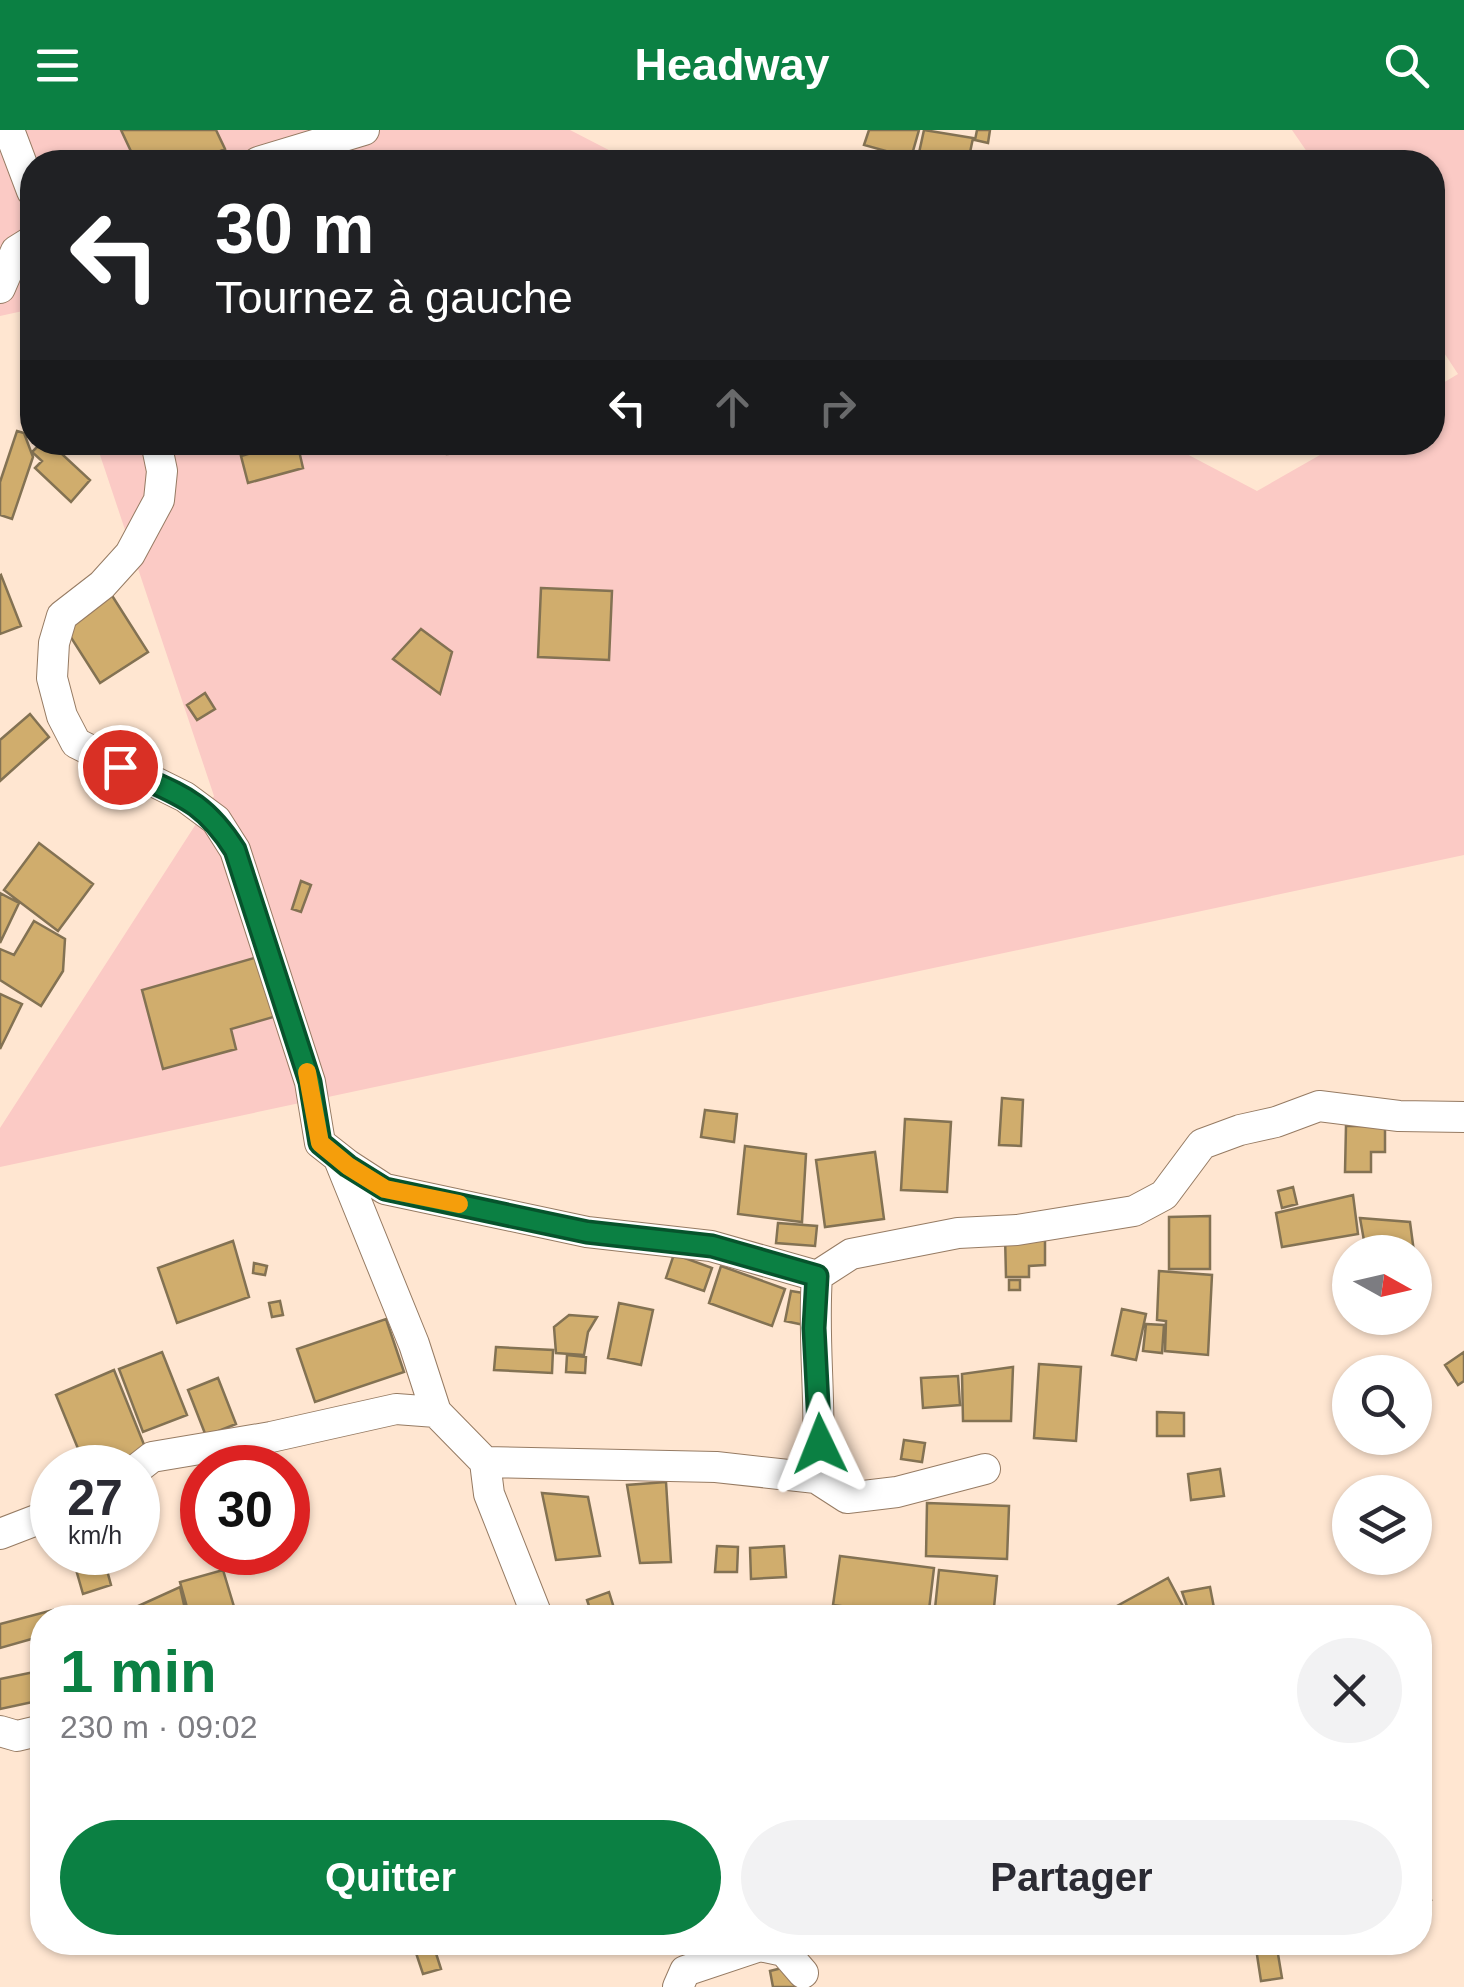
<!DOCTYPE html>
<html lang="fr">
<head>
<meta charset="utf-8">
<style>
  body { margin:0; font-family:Helvetica,sans-serif; background:#f2f2f3; color:#2b2b33; height:100vh; display:flex; flex-direction:column; font-size:38px; white-space:nowrap }
  * { box-sizing:border-box; margin:0 }
  p { font-size:32px; color:#7c7c81 }
  .icon { flex:none; width:55px; height:55px; fill:none; stroke:currentColor; stroke-width:2; stroke-linecap:round; stroke-linejoin:round }
  .map { position:relative; flex:1; overflow:hidden }
  .side { position:absolute; left:30px; top:1475px; width:1402px; height:350px; display:flex; flex-direction:column; background:#fff; border-radius:40px; box-shadow:0 2px 8px #0004 }
  .side>* { flex:none }
  .top-card { position:absolute; left:20px; top:20px; width:1425px; height:305px; border-radius:40px; box-shadow:0 2px 8px #0004; background:#202124; color:#fff; overflow:hidden }
  .needle { width:65px; rotate:98deg }
  .buttons { position:absolute; left:1332px; top:1105px; display:grid; gap:20px }
  .buttons a { display:grid; place-items:center; width:100px; height:100px; border-radius:50%; background:#fff; box-shadow:0 2px 8px #0004; font-size:50px }
  .speed { position:absolute; left:30px; top:1315px; display:flex; gap:20px; font-size:50px; font-weight:700; text-align:center }
  .speed>* { display:grid; place-content:center; width:130px; height:130px; border-radius:50%; background:#fff; box-shadow:0 2px 8px #0004; line-height:1 }
  .speed small { font-size:25px; font-weight:400 }
  .speed .limit { border:15px solid #d22; background:#fff; color:#111 }
  .pin { position:absolute; display:grid; place-items:center; width:85px; height:85px; color:#fff; margin:-42px; border:5px solid #fff; border-radius:50%; box-shadow:0 2px 10px #0007 }
  .me { position:absolute; width:110px; margin:-55px; rotate:358deg; stroke-linejoin:round; filter:drop-shadow(0 0 8px #0008) }
  .turn { display:flex; align-items:center; gap:35px; height:210px; padding:0 30px; font-size:45px }
  .turn .icon { width:130px; height:130px; stroke-width:2.5 }
  .turn b { display:block; font-size:70px; line-height:85px }
  .lanes { display:flex; align-items:center; height:95px; padding:0 30px; background:#0003; justify-content:center; gap:50px; direction:ltr }
  .lanes .off { opacity:.35 }
  .round { display:grid; place-items:center; flex:none; width:105px; height:105px; border-radius:52px; background:#f2f2f3 }
  .head { display:flex; align-items:center; justify-content:space-between; height:170px; padding:0 30px }
  h1 { font-size:60px; font-weight:700; line-height:75px; color:#0b8043 }
  .primary-button { display:flex; gap:20px; margin-top:auto; padding:20px 30px }
  .primary-button a { flex:1; height:115px; border-radius:60px; background:#0b8043; color:#fff; font-size:40px; font-weight:700; line-height:115px; text-align:center }
  .primary-button a+a { background:#f2f2f3; color:#2b2b33 }
  header { display:flex; justify-content:space-between; align-items:center; height:130px; padding:0 30px; background:#0b8043; color:#fff; font-size:45px; font-weight:700 }
  .map>svg:first-child { display:block }
  .green { fill:#fbcac5 }
  .building { fill:#d0ad6d; stroke:#837253; stroke-width:2.5 }
  .lines { fill:none; stroke-linecap:round; stroke-linejoin:round }
  .street-casing { stroke:#967b63; stroke-width:32 }
  .street { stroke:#fff; stroke-width:30 }
  .route-casing { stroke:#07532c; stroke-width:25 }
  .route { stroke:#0b8043; stroke-width:18 }
  .slow { stroke:#f59e0b; stroke-width:18 }
</style>
</head>
<body>
<header><svg class="icon" aria-label="menu" viewBox="0 0 24 24"><path d="M4 6h16M4 12h16M4 18h16"/></svg>Headway<svg class="icon" aria-label="search" viewBox="0 0 24 24"><circle cx="10" cy="10" r="6"/><path d="M15 15l6 6"/></svg></header>
<div class="map">
<svg width="1464" height="1857" viewBox="0 0 1464 1857">
  <rect width="100%" height="100%" fill="#ffe6d1"/>
  <path class="green" d="M0 0H570L632 32H32V179L0 186Z
    M1292 0H1464V725L0 1037V998L214 666 96 313 1164 312 1257 361 1341 313 1432 312 1433 259 1458 244 1433 206 1432 32H1314Z"/>
  <path class="building" d="M121 0H216L225 19 196 32H136Z
    M869 0H919L911 28 864 15Z
    M924 0 973 8 968 32H917Z
    M977 0H990L988 13 975 10Z
    M17 301 24 303 33 327 12 389 0 385V352Z
    M42 312H49L90 350 71 372 35 338 42 331 32 322Z
    M290 312H297L303 338 248 353 241 326Z
    M446 312H475L476 322 447 324Z
    M1 445 21 496 0 504V446Z
    M541 458 612 461 609 530 538 527Z
    M111 464 148 522 100 553 63 495Z
    M421 499 452 522 440 564 393 529Z
    M205 563 215 579 197 590 187 575Z
    M30 584 49 607 0 651V610Z
    M39 713 93 754 58 801 4 760Z
    M301 751 311 755 301 782 292 779Z
    M0 763 19 773 0 813Z
    M34 791 65 809 63 841 41 876 0 850V819L14 825Z
    M261 826 277 886 231 899 236 919 163 939 142 860Z
    M0 864 22 874 0 919Z
    M1002 968 1023 970 1021 1016 999 1015Z
    M705 980 737 984 734 1012 701 1007Z
    M905 989 951 992 947 1062 901 1060Z
    M1346 996H1385V1022H1371V1042H1345Z
    M745 1016 806 1024 802 1092 738 1084Z
    M875 1022 884 1089 825 1097 816 1030Z
    M1293 1057 1297 1074 1282 1078 1278 1061Z
    M1353 1065 1358 1104 1282 1117 1276 1083Z
    M1210 1086V1139H1169V1087Z
    M1360 1088 1410 1092 1414 1122H1366Z
    M778 1093 817 1096 815 1116 776 1113Z
    M1045 1104V1135L1029 1136V1147H1006L1005 1105Z
    M233 1111 249 1167 177 1193 158 1138Z
    M674 1124 712 1138 704 1161 666 1148Z
    M254 1133 267 1136 265 1145 253 1143Z
    M721 1136 785 1159 772 1196 709 1173Z
    M1159 1141 1212 1145 1208 1225 1165 1221 1166 1191 1157 1190Z
    M1009 1150H1020V1160H1009Z
    M791 1161 810 1164 804 1195 785 1191Z
    M280 1171 283 1185 272 1187 269 1173Z
    M619 1173 653 1180 641 1235 608 1228Z
    M1122 1179 1146 1184 1136 1230 1112 1225Z
    M569 1185 597 1187 588 1202 584 1225 556 1223 554 1197Z
    M386 1189 404 1242 315 1272 297 1219Z
    M1146 1194 1164 1195 1162 1223 1143 1221Z
    M496 1217 553 1220 552 1243 494 1240Z
    M162 1222 187 1285 143 1302 119 1239Z
    M1464 1222V1251L1458 1255 1445 1235Z
    M567 1225 586 1227 585 1243 566 1242Z
    M1039 1234 1081 1237 1076 1311 1034 1308Z
    M1013 1237 1011 1291H963L962 1244Z
    M114 1240 147 1322 111 1338H86L56 1265Z
    M958 1246 960 1275 923 1278 921 1248Z
    M218 1248 236 1294 206 1306 188 1260Z
    M1157 1282 1184 1283V1306H1157Z
    M904 1310 925 1313 922 1332 901 1329Z
    M260 1321 264 1338H216L215 1331Z
    M1220 1339 1224 1366 1191 1370 1188 1344Z
    M666 1352 671 1432 640 1433 627 1355Z
    M542 1363 588 1367 600 1426 556 1430Z
    M927 1373 1009 1376 1007 1429 926 1426Z
    M717 1416 738 1417 737 1442H715Z
    M784 1416 786 1447 751 1449 750 1418Z
    M71 1422H102L111 1455 83 1464Z
    M840 1426 934 1438 928 1488 833 1475Z
    M223 1440 235 1480 223 1484 224 1488H190L180 1452Z
    M939 1440 997 1446 993 1488H934Z
    M1168 1448 1187 1484 1180 1488H1123L1117 1476Z
    M180 1457 187 1488H139L136 1477Z
    M1210 1457 1215 1483 1191 1488 1182 1462Z
    M609 1462 614 1478 624 1485 631 1482 633 1488H593L587 1470Z
    M53 1480 55 1488H42V1506L0 1518V1494Z
    M39 1541 42 1570 0 1579V1549Z
    M1427 1750 1431 1770 1420 1772V1751Z
    M1255 1812H1276L1282 1848 1261 1851Z
    M434 1817 441 1839 423 1844 416 1823Z
    M802 1833 808 1857H773L770 1841Z"/>
  <g class="lines">
    <defs>
      <path id="street" d="M9 0 32 61
        M258 32 364 0
        M0 158 16 121 32 111
        M156 312 162 341 159 370 130 424 102 455 62 486 54 513 52 548 62 586 76 613 185 667 216 690 235 720 310 952 320 1013 348 1035 385 1059 587 1102 711 1116 817 1146 851 1124 958 1103 1017 1100 1134 1081 1164 1065 1202 1014 1240 1000 1276 992 1319 976 1399 986 1464 987
        M339 1029 414 1214 436 1282
        M817 1146C812 1213 823 1281 816 1348L847 1368 897 1362 985 1339
        M485 1332 489 1364 538 1488
        M138 1338 152 1327 271 1307 396 1279 436 1282 485 1332 716 1337 816 1348
        M0 1404 52 1384
        M0 1601 17 1606 42 1600
        M678 1857 685 1841 760 1816 784 1821 803 1843"/>
    </defs>
    <use href="#street" class="street-casing"/>
    <use href="#street" class="street"/>
  </g>
  <g class="lines">
    <defs>
      <path id="route" d="M120 637C174 664 201 666 235 720L310 952 320 1013 348 1036 385 1059 587 1102 712 1116 817 1146 814 1198 820 1314"/>
    </defs>
    <use href="#route" class="route-casing"/>
    <use href="#route" class="route"/>
    <path class="slow" d="M307 942 320 1013 348 1036 385 1059 459 1074"/>
  </g>
</svg>
<div class="buttons">
<a><svg class="needle" viewBox="-14 -14 28 28"><path d="M0-13l5 13h-10z" fill="#e53935"/><path d="M0 13l5-13h-10z" fill="#7c7c81"/></svg></a>
<a><svg class="icon" aria-label="search" viewBox="0 0 24 24"><circle cx="10" cy="10" r="6"/><path d="M15 15l6 6"/></svg></a>
<a><svg class="icon" aria-label="layers" viewBox="0 0 24 24"><path d="M12 4l9 5-9 5-9-5zM3 14l9 5 9-5"/></svg></a>
</div>
<div class="speed"><div>27<small>km/h</small></div><div class="limit">30</div></div>
<div class="pin" style="left:120px;top:637px;background:#d93025"><svg class="icon" aria-label="arrive" viewBox="0 0 24 24"><path d="M6 21V4h12l-3 4 3 4H6"/></svg></div>
<svg class="me" style="left:820px;top:1314px" viewBox="-20 -20 40 40"><path d="M0-17L14 15 0 8-14 15z" fill="#0b8043" stroke="#fff" stroke-width="4"/></svg>
<div class="top-card">
<div class="turn"><svg class="icon" aria-label="left" viewBox="0 0 24 24"><path d="M17 20v-9H6M10 6l-5 5 5 5"/></svg><div><b>30 m</b>Tournez à gauche</div></div>
<div class="lanes"><svg class="icon" aria-label="left" viewBox="0 0 24 24"><path d="M17 20v-9H6M10 6l-5 5 5 5"/></svg><svg class="icon off" aria-label="ahead" viewBox="0 0 24 24"><path d="M12 20V5M6 11l6-6 6 6"/></svg><svg class="icon off" aria-label="right" viewBox="0 0 24 24"><path d="M7 20v-9h11M14 6l5 5-5 5"/></svg></div>
</div>
<section class="side">
<div class="head"><div><h1>1 min</h1><p>230 m · 09:02</p></div><a class="round"><svg class="icon" aria-label="close" viewBox="0 0 24 24"><path d="M6 6l12 12M18 6L6 18"/></svg></a></div>
<div class="primary-button"><a>Quitter</a><a>Partager</a></div>
</section>
</div>
</body>
</html>
